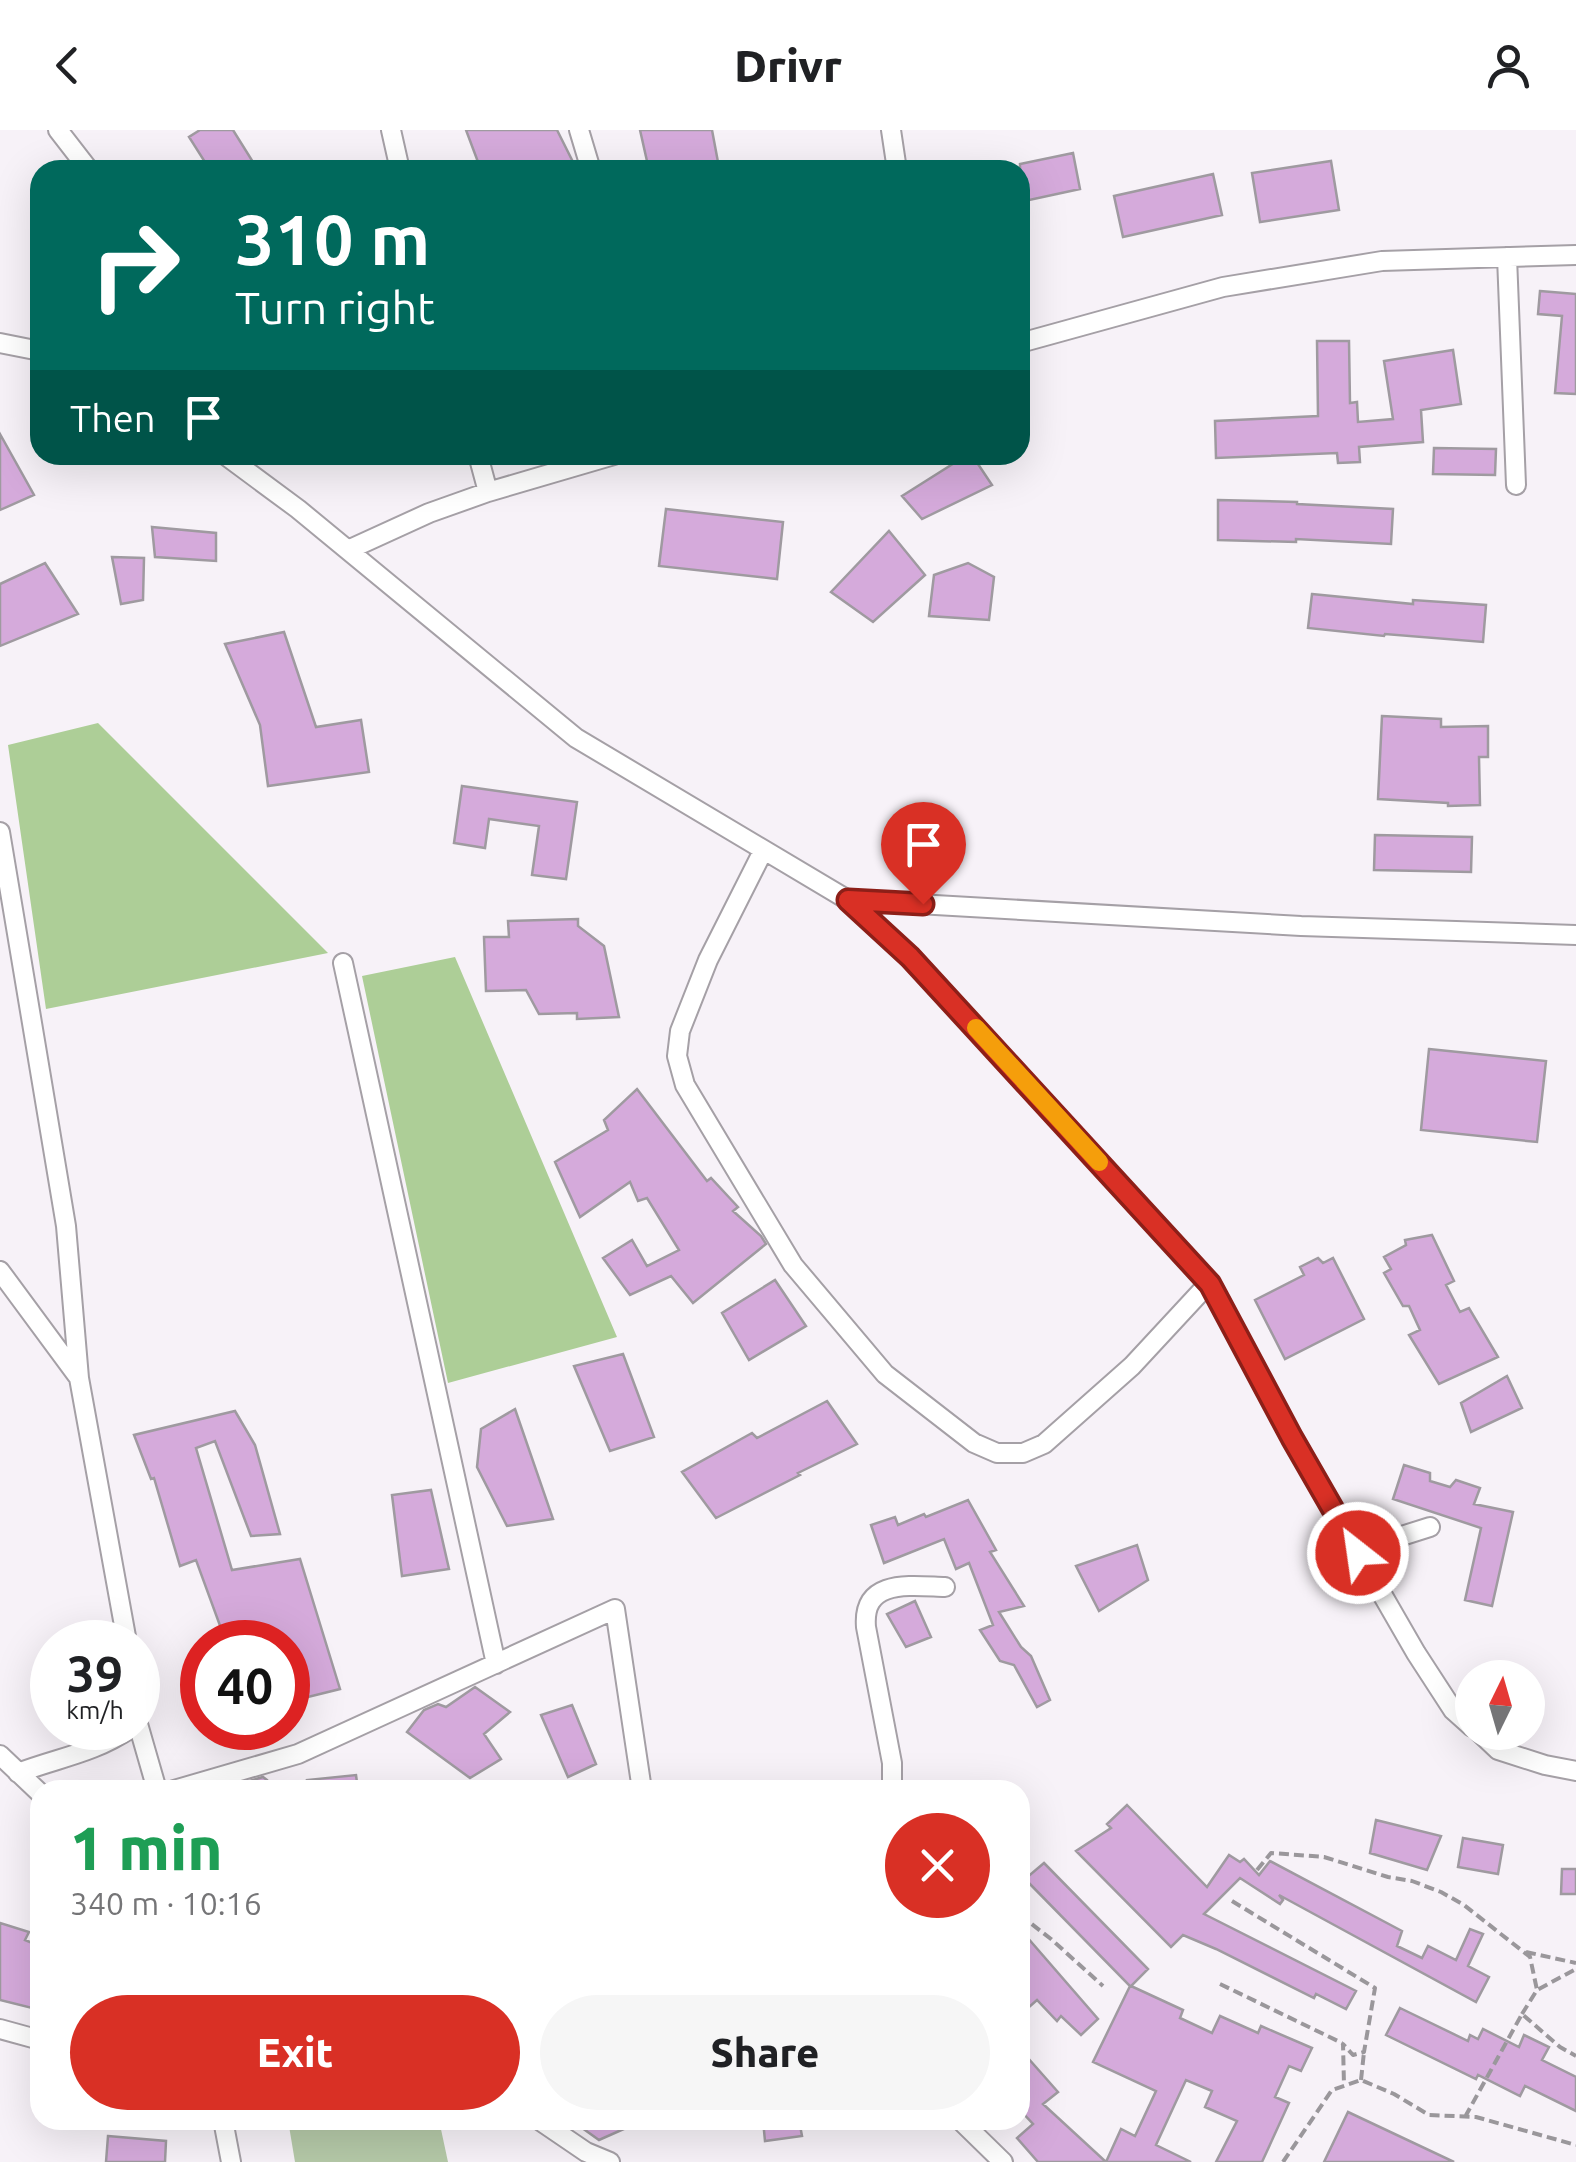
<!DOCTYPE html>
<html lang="en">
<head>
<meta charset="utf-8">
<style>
  body { margin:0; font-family:Ubuntu,sans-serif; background:#f6f6f6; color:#202124; height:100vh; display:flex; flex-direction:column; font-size:38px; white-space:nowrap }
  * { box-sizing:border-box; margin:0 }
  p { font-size:32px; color:#757577 }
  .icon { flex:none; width:55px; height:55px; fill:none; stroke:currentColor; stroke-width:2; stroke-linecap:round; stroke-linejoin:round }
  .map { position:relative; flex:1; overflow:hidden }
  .details { position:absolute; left:30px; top:1650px; width:1000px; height:350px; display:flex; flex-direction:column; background:#fff; border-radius:30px; box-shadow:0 10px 40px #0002 }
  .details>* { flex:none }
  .top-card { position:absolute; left:30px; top:30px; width:1000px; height:305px; border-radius:30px; box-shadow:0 10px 40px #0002; background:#00695c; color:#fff; overflow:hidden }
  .needle { width:65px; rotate:5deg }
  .buttons { position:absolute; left:1455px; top:1530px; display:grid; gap:20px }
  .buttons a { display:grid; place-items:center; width:90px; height:90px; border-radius:50%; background:#fff; box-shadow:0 10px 40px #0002; font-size:50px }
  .speed { position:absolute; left:30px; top:1490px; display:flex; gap:20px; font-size:50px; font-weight:700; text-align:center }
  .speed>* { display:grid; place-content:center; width:130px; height:130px; border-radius:50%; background:#fff; box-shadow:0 10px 40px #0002; line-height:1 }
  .speed small { font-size:25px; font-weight:400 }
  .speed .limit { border:15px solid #d22; background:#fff; color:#111 }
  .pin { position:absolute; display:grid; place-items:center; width:85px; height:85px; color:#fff; margin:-102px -42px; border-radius:50% 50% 50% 0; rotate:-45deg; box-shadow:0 0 10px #0007 }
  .pin .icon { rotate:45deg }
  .me { position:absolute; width:110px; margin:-55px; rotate:330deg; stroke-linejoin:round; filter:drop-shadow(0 0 8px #0008) }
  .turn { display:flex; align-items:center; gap:35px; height:210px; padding:0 40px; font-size:45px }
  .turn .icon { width:130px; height:130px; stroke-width:2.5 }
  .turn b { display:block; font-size:70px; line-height:85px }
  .then { display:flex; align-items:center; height:95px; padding:0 40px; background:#0003; gap:20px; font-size:38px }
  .round { display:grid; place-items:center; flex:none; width:105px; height:105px; border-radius:52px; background:#f6f6f6 }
  .overview { display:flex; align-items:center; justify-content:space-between; height:170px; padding:0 40px }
  h1 { font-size:60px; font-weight:800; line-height:75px; color:#1e9e55 }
  .cta { display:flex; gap:20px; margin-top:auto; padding:20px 40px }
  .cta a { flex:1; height:115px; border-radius:60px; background:#d93025; color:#fff; font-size:40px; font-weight:800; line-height:115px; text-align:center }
  .cta a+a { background:#f6f6f6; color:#202124 }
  header { display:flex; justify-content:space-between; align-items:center; height:130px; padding:0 40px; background:#fff; font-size:45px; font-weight:800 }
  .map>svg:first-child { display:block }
  .green { fill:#b5c9a8 }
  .forest { fill:#adce97 }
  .building { fill:#d5aadb; stroke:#9f9aa0; stroke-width:2.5 }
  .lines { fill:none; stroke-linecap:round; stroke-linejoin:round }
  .minor-casing { stroke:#a5a0a6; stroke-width:22 }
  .path { stroke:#9a979b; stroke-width:4; stroke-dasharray:10 5; stroke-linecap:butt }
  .minor { stroke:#fff; stroke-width:18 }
  .route-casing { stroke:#8d1f18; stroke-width:25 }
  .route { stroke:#d93025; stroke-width:18 }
  .slow { stroke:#f59e0b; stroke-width:18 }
</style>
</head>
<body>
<header><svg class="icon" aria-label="back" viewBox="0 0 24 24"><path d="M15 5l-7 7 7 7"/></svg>Drivr<svg class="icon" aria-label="person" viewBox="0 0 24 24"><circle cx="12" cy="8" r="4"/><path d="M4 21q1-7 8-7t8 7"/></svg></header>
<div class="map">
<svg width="1576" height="2032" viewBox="0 0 1576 2032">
  <rect width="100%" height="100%" fill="#f7f2f8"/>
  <path class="green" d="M288 1990H439L448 2032H295Z"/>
  <path class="forest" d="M98 593 328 823 46 879 8 615Z
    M455 827 617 1207 448 1253 362 846Z"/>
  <path class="building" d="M200 0H233L258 40H210L189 7Z
    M466 0H557L577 40H481Z
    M640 0H712L718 32 680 40H649Z
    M1073 23 1080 59 1020 72V34Z
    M1331 31 1339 80 1260 92 1252 43Z
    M1213 44 1222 85 1123 107 1114 66Z
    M1540 161 1576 164V264L1555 263 1562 186 1538 184Z
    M1317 211H1349L1350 273 1357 272 1358 292 1393 289 1384 231 1453 220 1461 274 1421 280 1423 312 1359 317 1360 332 1338 333 1337 323 1216 328 1215 291 1318 286Z
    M0 304 34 365 0 380Z
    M1434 318 1496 319 1495 345 1433 344Z
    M967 325H972L992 355 922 389 902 366Z
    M1218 370 1297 372V374L1393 379 1391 414 1296 409V412L1218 410Z
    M666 379 783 392 777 449 659 436Z
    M152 397 216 403V431L155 427Z
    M889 401 925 445 873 492 831 462Z
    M112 427 144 428 143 470 121 474Z
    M45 433 78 484 0 516V454Z
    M968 433 994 447 989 490 929 486 934 445Z
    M1312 464 1413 474V470L1486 475 1483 512 1385 504 1384 506 1308 498Z
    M284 502 316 597 361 590 369 642 268 656 260 595 225 514Z
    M1382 586 1441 589V597L1488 596V627H1479L1480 675 1448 676V673L1378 669Z
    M462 656 577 672 566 749 532 745 539 696 489 689 485 718 454 713Z
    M1375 705 1472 707 1471 742 1374 740Z
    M578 789V796L604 816 619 887 577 889V883L539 884 526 860 486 861 484 807H509L508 791Z
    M1429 919 1546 931 1537 1012 1421 1000Z
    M637 959 707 1051 711 1048 738 1077 733 1081 761 1106 766 1114 693 1173 671 1146 630 1165 603 1128 632 1110 647 1136 679 1120 647 1068 638 1071 630 1052 580 1087 555 1032 608 1000 604 990Z
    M1432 1105 1454 1151 1446 1155 1460 1182 1469 1178 1498 1227 1439 1254 1409 1205 1420 1200 1409 1176H1403L1384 1143 1391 1139 1384 1127 1406 1115 1405 1110Z
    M1318 1128 1323 1133 1333 1128 1364 1189 1285 1229 1255 1170 1304 1145 1300 1137Z
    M775 1150 806 1196 749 1230 722 1183Z
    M623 1224 654 1307 610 1321 574 1236Z
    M1507 1246 1522 1278 1471 1302 1461 1273Z
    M827 1271 857 1314 798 1343 800 1345 716 1388 682 1342 752 1303 757 1308Z
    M515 1279 553 1389 507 1396 477 1337 481 1299Z
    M235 1281 255 1315 280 1404 251 1406 215 1311 196 1318 232 1440 300 1429 340 1559 288 1572V1512H226L196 1430 180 1436 154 1348 151 1349 134 1305Z
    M1404 1335 1430 1343V1351L1450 1357 1456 1350 1480 1358 1474 1374 1513 1382 1492 1476 1465 1470 1481 1398 1393 1369Z
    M431 1360 449 1439 402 1446 392 1365Z
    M968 1370 996 1420 990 1422 1024 1476 999 1482 1021 1517 1031 1526 1050 1570 1037 1577 1014 1535 1000 1531 980 1500 993 1495 969 1433 956 1439 944 1409 884 1433 871 1395 895 1387 898 1395 924 1384 926 1387Z
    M1137 1415 1148 1450 1099 1481 1076 1436Z
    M915 1471 931 1507 906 1517 887 1484Z
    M475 1557 510 1582 484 1604 501 1629 470 1648 407 1602 424 1580 438 1574 446 1577Z
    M572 1575 596 1634 568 1647 541 1585Z
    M356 1645 358 1660H308L307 1650Z
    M263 1647 267 1650 264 1660H219Z
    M1127 1675 1207 1757 1229 1725 1240 1732 1244 1729 1259 1745 1270 1731 1402 1801 1397 1816 1422 1828 1428 1816 1456 1830 1470 1799 1483 1804 1468 1836 1489 1847 1476 1872 1279 1765 1283 1770 1280 1774 1240 1748 1204 1784 1356 1861 1346 1879 1316 1864 1314 1868 1216 1819 1183 1805 1171 1817 1076 1721 1111 1698 1107 1694Z
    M1376 1690 1441 1706 1427 1740 1370 1723Z
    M1463 1708 1503 1715 1498 1744 1458 1737Z
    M1044 1733 1148 1839 1131 1856 1183 1880 1180 1888 1212 1903 1220 1886 1258 1903 1261 1896 1312 1918 1301 1941 1289 1936 1275 1967 1289 1973 1262 2032H1216L1237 1991 1205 1977 1212 1961 1186 1950 1156 2015 1191 2032H1038L1017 2008 1033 1994 1020 1980V1919L1058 1962 1043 1974 1106 2032 1121 1999 1135 2006 1156 1961 1093 1932 1130 1856 1025 1749Z
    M1562 1739H1576V1764H1561Z
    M0 1793 29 1802 25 1810 40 1816V1880L0 1870Z
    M1020 1799 1098 1889 1081 1905 1061 1886 1057 1891 1037 1870 1020 1885Z
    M1400 1878 1468 1911 1470 1905 1478 1909 1483 1899 1519 1917 1524 1905 1549 1917 1542 1930 1576 1947V1981L1525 1956 1520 1966 1478 1945 1476 1949 1386 1905Z
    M1348 1982 1454 2032H1324Z
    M571 1990H644L599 2010Z
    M763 1990H799L802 2006 765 2011Z
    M108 2006 166 2011 165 2032H106Z"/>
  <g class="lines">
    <defs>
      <path id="minor" d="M58 0 89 40
        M391 0 400 40
        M579 0 591 40
        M891 0 897 40
        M1507 127 1516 355
        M0 213 40 221
        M1020 213 1223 157 1382 131 1576 125
        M225 325 298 379 576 608 848 770 910 827 1209 1153 1292 1308 1416 1523 1453 1580 1472 1597
        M478 325 488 362
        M348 420 429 383 488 362 614 325
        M0 702 66 1096 79 1248
        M763 721 708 830 680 901 677 926 685 955 793 1135 885 1244 974 1313 997 1323H1023L1044 1314 1132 1236 1209 1153
        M848 770 1301 796 1576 805
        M343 833 496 1534
        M0 1141 79 1248 127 1512
        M1358 1423 1389 1410 1430 1397
        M138 1594 157 1660
        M1479 1602 1498 1620 1545 1635 1576 1641
        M0 1625 40 1663
        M18 1643C60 1627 92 1624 131 1598
        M174 1660 298 1624 615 1479 642 1660
        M892 1660V1633L866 1497C862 1448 911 1456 945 1457
        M0 1899 40 1910
        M223 1990 231 2032
        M539 1990 586 2022 610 2032
        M960 1990 1003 2032"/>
    </defs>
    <use href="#minor" class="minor-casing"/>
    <path class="path" d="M1257 1740 1271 1723 1324 1727 1388 1747 1412 1751 1441 1762 1464 1775 1530 1827 1537 1860
      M1232 1771 1375 1858 1364 1922 1353 1925 1343 1914 1344 1955
      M1020 1785 1051 1809 1103 1856
      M1526 1822 1576 1833
      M1220 1854 1342 1913
      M1522 1884 1537 1860 1576 1839
      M1361 1950 1364 1922
      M1465 1987 1522 1884 1560 1917 1576 1926
      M1283 2032 1332 1960 1361 1950 1394 1964 1429 1985 1476 1987 1576 2015"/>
    <use href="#minor" class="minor"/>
  </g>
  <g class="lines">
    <defs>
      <path id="route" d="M923 774 848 770 910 827 1210 1154 1292 1308 1358 1423"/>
    </defs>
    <use href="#route" class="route-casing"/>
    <use href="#route" class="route"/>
    <path class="slow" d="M976 898 1099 1032"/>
  </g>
</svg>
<div class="buttons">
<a><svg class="needle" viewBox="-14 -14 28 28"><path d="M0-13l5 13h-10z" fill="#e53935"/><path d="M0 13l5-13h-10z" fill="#757577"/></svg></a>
</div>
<div class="speed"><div>39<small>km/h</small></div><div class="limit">40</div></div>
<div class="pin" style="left:923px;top:774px;background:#d93025"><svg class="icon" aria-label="arrive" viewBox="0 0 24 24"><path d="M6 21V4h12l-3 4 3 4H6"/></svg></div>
<svg class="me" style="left:1358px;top:1423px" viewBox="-20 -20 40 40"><circle r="17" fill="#d93025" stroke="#fff" stroke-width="3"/><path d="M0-11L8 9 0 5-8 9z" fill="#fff"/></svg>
<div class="top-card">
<div class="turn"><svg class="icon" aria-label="right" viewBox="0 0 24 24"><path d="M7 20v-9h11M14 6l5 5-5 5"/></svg><div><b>310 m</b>Turn right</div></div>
<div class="then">Then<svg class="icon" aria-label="arrive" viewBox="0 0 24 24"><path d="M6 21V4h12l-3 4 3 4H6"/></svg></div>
</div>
<section class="details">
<div class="overview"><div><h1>1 min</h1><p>340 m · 10:16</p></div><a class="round" style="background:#d93025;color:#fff"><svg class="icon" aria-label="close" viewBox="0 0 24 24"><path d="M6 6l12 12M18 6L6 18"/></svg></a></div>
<div class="cta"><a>Exit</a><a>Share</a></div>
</section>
</div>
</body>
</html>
